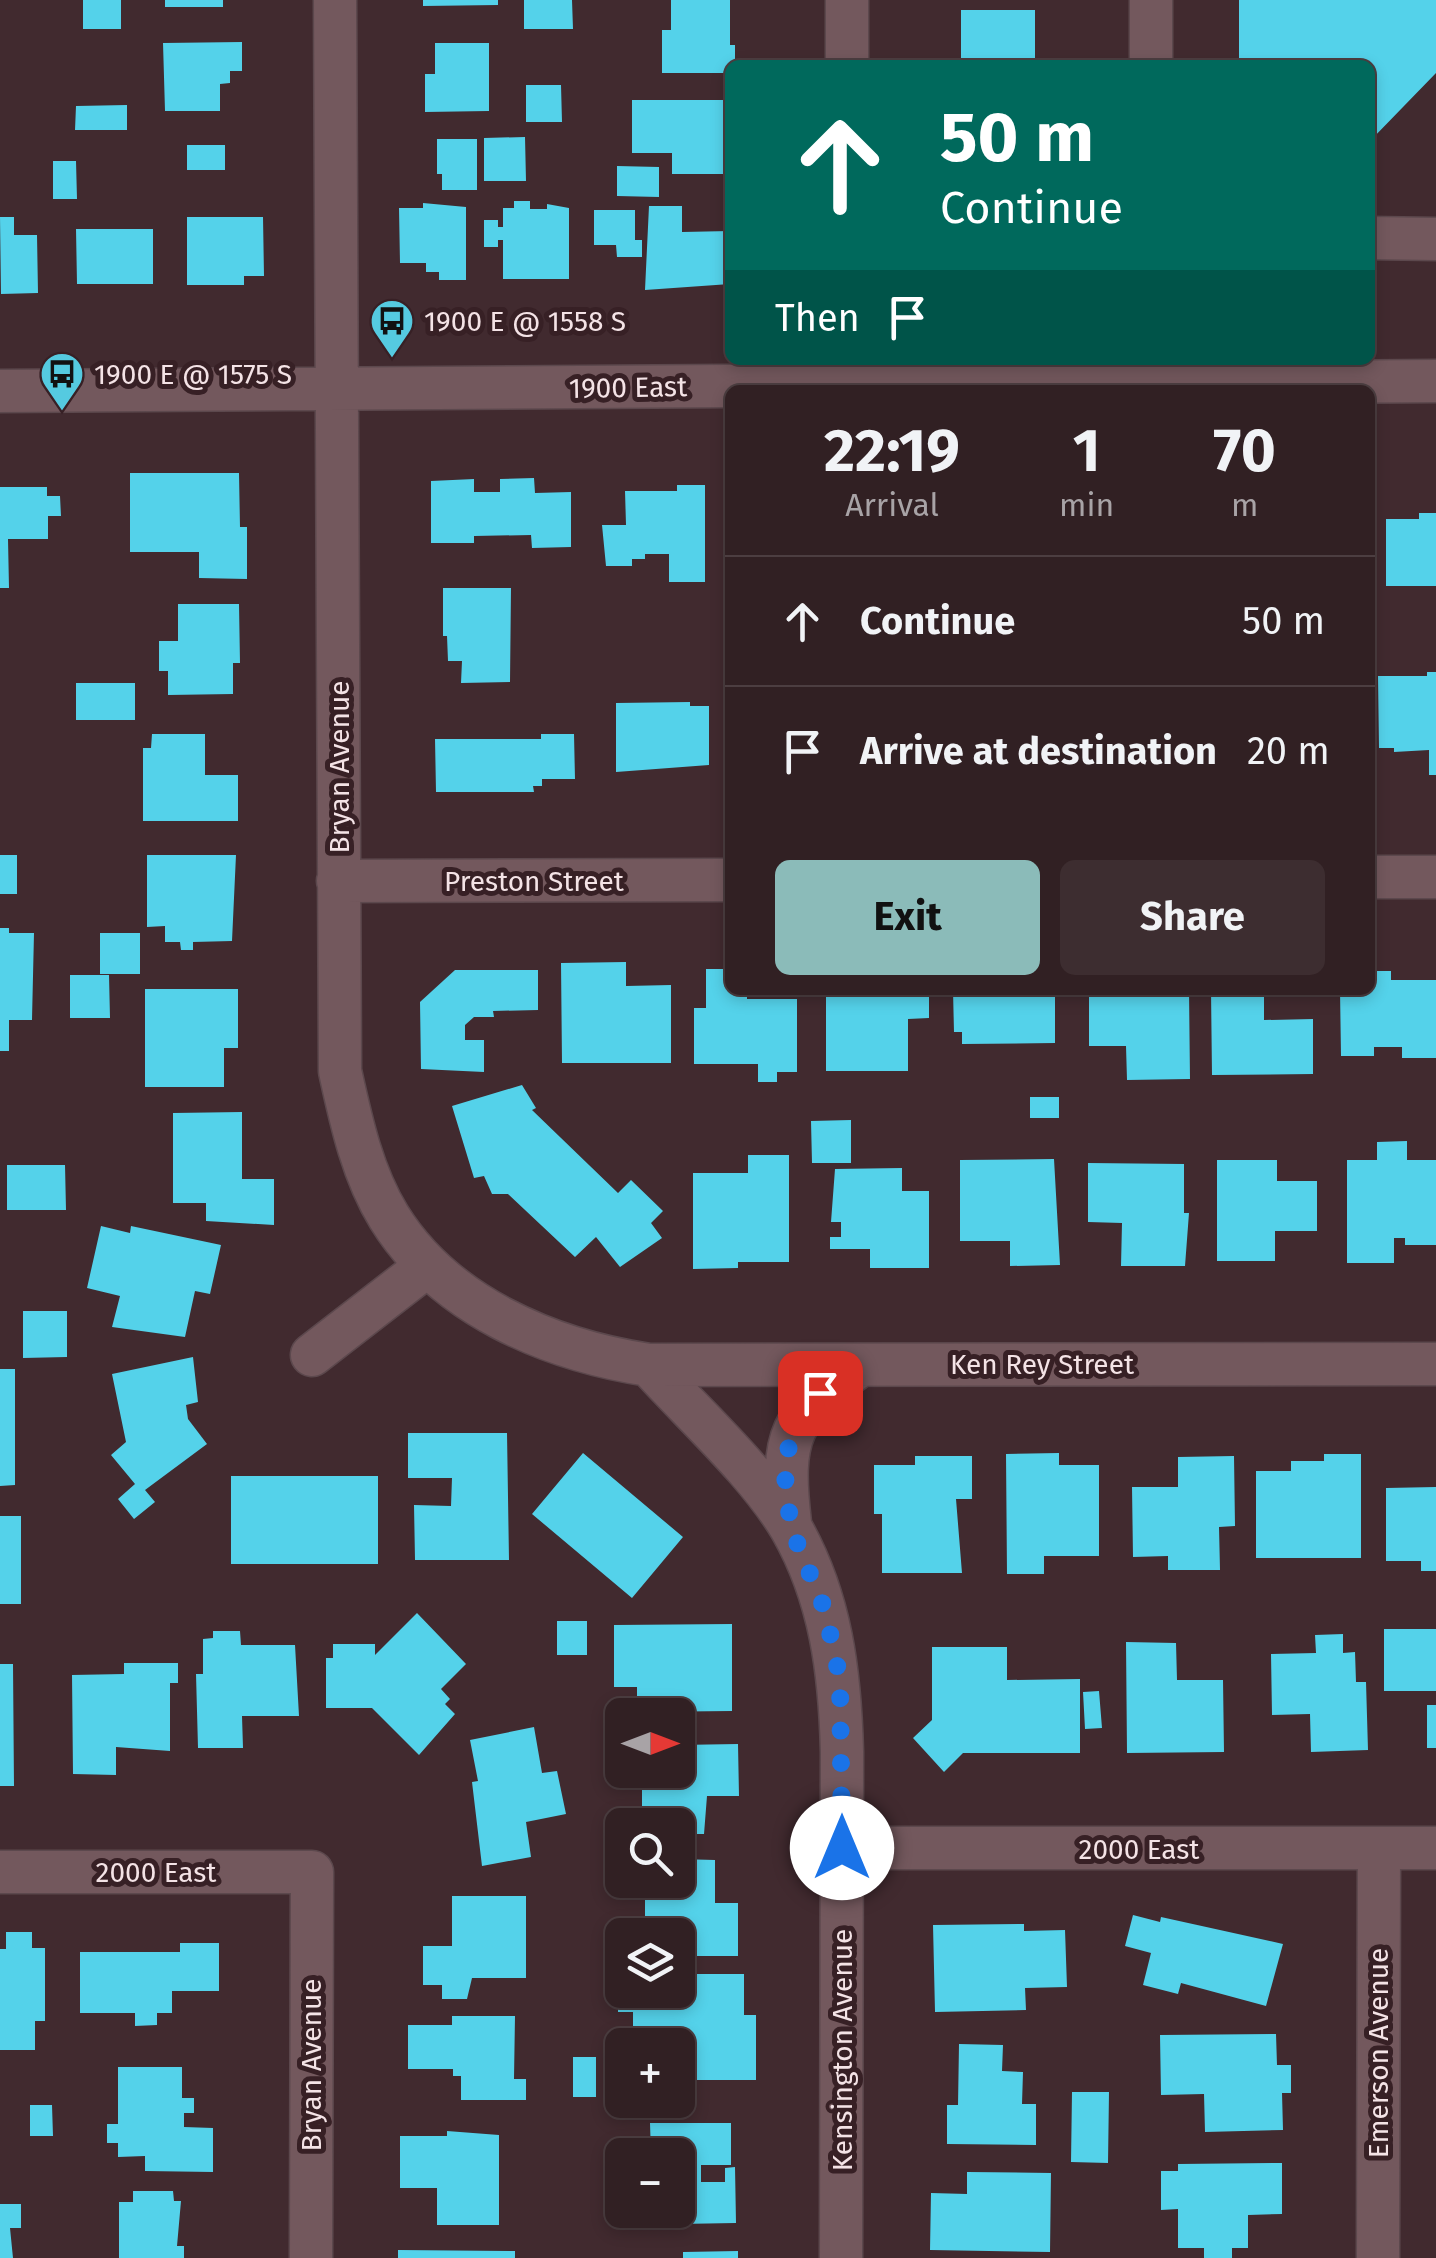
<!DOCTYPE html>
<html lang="en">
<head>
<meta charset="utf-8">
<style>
  body { margin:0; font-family:"Fira Sans",sans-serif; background:#3d2d30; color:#f1f3f6; height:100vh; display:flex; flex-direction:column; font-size:38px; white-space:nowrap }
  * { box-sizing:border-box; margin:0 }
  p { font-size:32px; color:#a8a3a6 }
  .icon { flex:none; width:55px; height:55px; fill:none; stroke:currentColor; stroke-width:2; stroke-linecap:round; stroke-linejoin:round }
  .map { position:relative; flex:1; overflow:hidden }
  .panel { position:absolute; left:725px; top:385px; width:650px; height:610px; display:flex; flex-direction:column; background:#312023; border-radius:15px; box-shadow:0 5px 15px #0003,0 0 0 2px #4c3e41 }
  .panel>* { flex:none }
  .guide { position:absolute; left:725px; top:60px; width:650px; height:305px; border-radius:15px; box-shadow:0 5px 15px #0003,0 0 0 2px #4c3e41; background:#00695c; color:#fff; overflow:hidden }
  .needle { width:65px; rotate:90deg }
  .fabs { position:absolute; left:605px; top:1698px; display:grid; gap:20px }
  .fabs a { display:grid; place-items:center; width:90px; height:90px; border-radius:15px; background:#312023; box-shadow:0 5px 15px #0003,0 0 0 2px #4c3e41; font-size:50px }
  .pin { position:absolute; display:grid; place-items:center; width:85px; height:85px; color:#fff; margin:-42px; border-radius:20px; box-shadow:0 5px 15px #0006 }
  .me { position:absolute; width:110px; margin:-55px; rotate:0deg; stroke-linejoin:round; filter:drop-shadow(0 0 8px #0008) }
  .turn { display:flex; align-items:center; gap:35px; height:210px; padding:0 50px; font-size:45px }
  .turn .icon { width:130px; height:130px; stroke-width:2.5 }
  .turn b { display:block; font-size:70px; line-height:85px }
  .then { display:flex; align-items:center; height:95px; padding:0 50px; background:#0003; gap:20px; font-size:38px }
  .eta { display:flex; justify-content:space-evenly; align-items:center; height:170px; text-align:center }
  .eta b { font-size:60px; font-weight:700; line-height:70px }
  .button { display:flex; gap:20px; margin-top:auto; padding:20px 50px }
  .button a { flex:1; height:115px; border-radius:15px; background:#8bbbb9; color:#111; font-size:40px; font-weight:700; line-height:115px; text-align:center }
  .button a+a { background:#3d2d30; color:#f1f3f6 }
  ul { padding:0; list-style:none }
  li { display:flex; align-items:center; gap:30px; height:130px; padding:0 50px; border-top:2px solid #4c3e41 }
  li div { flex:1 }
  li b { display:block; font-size:38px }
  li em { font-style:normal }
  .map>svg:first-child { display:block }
  .building { fill:#54d2ea }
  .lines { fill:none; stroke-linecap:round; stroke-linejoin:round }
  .minor-casing { stroke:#5c484d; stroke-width:45 }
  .minor { stroke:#73585d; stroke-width:42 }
  .route { stroke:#1a73e8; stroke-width:18; stroke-dasharray:0 32.4 }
  .labels { text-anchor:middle; stroke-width:10; stroke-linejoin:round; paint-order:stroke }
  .poi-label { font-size:28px; fill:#f4e3e6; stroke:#372025; text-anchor:start }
  .street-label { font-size:28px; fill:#f4e3e6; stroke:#372025 }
</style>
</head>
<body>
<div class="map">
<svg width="1436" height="2258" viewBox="0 0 1436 2258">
  <rect width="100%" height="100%" fill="#412a2f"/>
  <path class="building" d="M83 0H121V29H83Z
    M165 0H223V7H165Z
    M423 0H498V5L423 6Z
    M524 0H572L573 29H524Z
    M671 0H730V45H735V65H730V73H662V30H671Z
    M1239 0H1436V73L1370 141V65H1239Z
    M961 10H1035V65H961Z
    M242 42V71H230V83L220 84V111H165L163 43Z
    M435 43H489V111L425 112V74H435Z
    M526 85H561L562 122H526Z
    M632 100H729L726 174H672V153H632Z
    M127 105V130H75L76 106Z
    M525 137 526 181H484V138Z
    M437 139H477V190H442V174H437Z
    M187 145H225V170H187Z
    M53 161H76L77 199H53Z
    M617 166 659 167V197L617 196Z
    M514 201H530V209H547V204L569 208V279H503V240H498V247H484V220H498V227H503V208H514Z
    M423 203 466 207V280H439V272H426V263H400L399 208H423Z
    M649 206H682V232L730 231V284L645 290Z
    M594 210H635V240H642V257H617L616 245H594Z
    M0 217H14V235H37L38 293 1 294Z
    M187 217H263L264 276H244V285H187Z
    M76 229H153V284H77Z
    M130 473H239L240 527H247V579L199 578V552H130Z
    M534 478 535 493 571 492V547L532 548 531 535 474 536V543H431V481L474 479V492H500V479Z
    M677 485H705V582H669V554H645V559H632V566H606L602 525H626L625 491H677Z
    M0 487H47V496H60L61 516H48V539H8L9 588H0Z
    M1419 513H1436V586H1386V519H1419Z
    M443 588H511L510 682 461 683 462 661H448L447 636H443Z
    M178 604H239L240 663H233V694L168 695V671H159V641H178Z
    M1427 672H1436V775H1429V750L1394 752V748H1379L1378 676H1427Z
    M76 683H135V720H76Z
    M690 702V706H709V765L616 772V703Z
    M152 734H205V775H238V821H143V748H151Z
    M541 734H574L575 779H542V786H533L534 792H436L435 739H541Z
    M0 855H17V894H0Z
    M147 855H236L232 941 193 942V950H181L180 942H165V926L147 927Z
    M0 928H9V933H34L32 1020H9V1051H0Z
    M100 933H140V974H100Z
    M626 962V986L671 985V1063H562L561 963Z
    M706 969H730V990H747V999H797V1072H777V1082H758V1064H694V1008H706Z
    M455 970H538V1010L493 1011 494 1017H474L465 1025V1040H484V1072L421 1069 420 1002Z
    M1370 971H1391V980H1436V1058H1402V1047H1374V1056H1341L1340 990H1370Z
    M70 975H109L110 1018H70Z
    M145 989H238V1048H224V1087H145Z
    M860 990H929V1018L908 1019V1071H826V993Z
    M953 990H1055V1043L962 1044V1032H954Z
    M1089 990H1189L1190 1079 1127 1080 1126 1046H1089Z
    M1211 990H1264V1020L1313 1019V1074L1212 1075Z
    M522 1085 536 1108 532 1110 618 1193 631 1180 663 1211 651 1223 662 1238 620 1267 596 1237 575 1257 508 1194H492L484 1176 474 1178 452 1106Z
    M1030 1097H1059V1118H1030Z
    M242 1112V1179H274V1225L206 1221V1203H173V1113Z
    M851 1120V1163H812L811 1121Z
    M1407 1141V1160H1436V1245H1405V1238H1394V1263H1347V1160H1377V1142Z
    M748 1155H789V1262H738V1268L693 1269V1173H748Z
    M1054 1159 1060 1265 1010 1266V1241H960V1160Z
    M1217 1160H1277V1181H1317V1231H1275V1261H1217Z
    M1088 1163 1184 1164V1213H1189L1185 1266H1121L1122 1223 1088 1222Z
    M7 1165H65L66 1210H7Z
    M902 1168V1191H929V1268H870V1249H830V1237H841V1222H831L835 1169Z
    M101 1226 130 1233 131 1226 221 1245 210 1294 195 1291 185 1337 112 1327 120 1296 87 1288Z
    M23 1311H67V1357L23 1358Z
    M193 1357 198 1402 186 1405 188 1419 207 1444 145 1490 155 1502 134 1519 118 1499 135 1484 111 1455 126 1442 112 1374Z
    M0 1369H15V1485L0 1486Z
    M408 1433H507L509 1560H415L414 1505 451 1506 452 1478H408Z
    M583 1453 683 1537 632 1598 532 1514Z
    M1059 1453V1465H1099V1556H1044V1574H1007L1006 1454Z
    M1324 1454H1361V1558H1256V1471H1291V1461H1324Z
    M915 1456H972V1499H956L962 1573H882V1514H874V1465H915Z
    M1234 1456 1235 1526 1219 1527 1220 1570H1168V1556L1133 1557 1132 1487H1178V1457Z
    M231 1476H378V1564H231Z
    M1436 1487V1571H1421V1561H1386V1488Z
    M0 1516H21V1604H0Z
    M417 1613 466 1664 441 1689 450 1699 445 1704 455 1714 419 1755 372 1708H326V1658H333V1644H375V1655Z
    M557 1621H587V1655H557Z
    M732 1624V1711L637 1712V1687H614V1625Z
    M1384 1629H1436V1691H1384Z
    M213 1631H240L241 1645H295L299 1716H242L243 1748H198L196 1674H203V1639L213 1638Z
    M1343 1634V1653L1355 1652 1356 1682H1366L1368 1750 1311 1752 1310 1714 1272 1715 1271 1654 1316 1653 1315 1635Z
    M1126 1642 1176 1643 1177 1680H1223L1224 1752 1127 1753Z
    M932 1647H1007V1680L1080 1679V1753H963L944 1772 913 1738 932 1720Z
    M124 1663H178V1683H170V1751L116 1747V1775L73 1774 72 1675 124 1674Z
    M0 1664H13L14 1786H0Z
    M1099 1691 1102 1728 1085 1729 1083 1692Z
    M1427 1705H1436V1748H1427Z
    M534 1727 542 1773 557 1771 566 1814 526 1822 531 1857 482 1866 472 1782 478 1781 470 1740Z
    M738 1744 739 1796H707L704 1834H678V1825H642V1770H678V1745Z
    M678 1859 715 1860V1903H738V1956H678V1935H622V1919H645V1880H678Z
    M452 1896H526V1978H472L467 1999H442V1985H423V1946H452Z
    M1133 1915 1160 1922 1161 1917 1283 1944 1266 2006 1181 1983 1178 1994 1143 1985 1151 1953 1125 1946Z
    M1024 1924V1931L1065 1930 1067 1987 1025 1988 1026 2010 935 2012 933 1925Z
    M6 1932H32V1948H45V2021H35V2050H0V1949H6Z
    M180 1943H219V1991H172V2013H157V2025L135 2026V2013H80V1952H180Z
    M618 1974H622V1990H678V1974H744V2015H756V2080H678V2045H633V2012H618Z
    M452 2016H515L514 2079H526V2100H461V2076H453V2069H408V2025H452Z
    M1276 2034 1277 2065H1291V2093H1282L1283 2130 1205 2132 1204 2094 1161 2095 1160 2035Z
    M959 2044 1003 2045 1002 2071 1023 2072 1022 2104H1036V2145L947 2144V2105H958Z
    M573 2057H596V2097H573Z
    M118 2067H182V2098H194V2113H184V2127L213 2128V2172L145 2171V2156L118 2157V2143H107V2124H118Z
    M1072 2092H1109L1108 2163 1071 2162Z
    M30 2105H52L53 2136H30Z
    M650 2123H731V2165H701V2182H725V2168L735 2167 736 2223 622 2225V2210H678V2155H651Z
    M447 2131 499 2135V2225H437V2188H400V2136H447Z
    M1282 2163V2214L1248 2215V2248H1232V2258H1204V2248H1178V2209L1161 2210V2171H1178V2164Z
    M967 2172 1051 2173 1050 2252 930 2250 931 2193 967 2194Z
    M133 2191H173L174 2201H181L177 2246H184V2258H119V2202H133Z
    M0 2204H21V2228H10L13 2258H0Z
    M398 2250 515 2251V2258H398Z
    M738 2251V2258H683V2252Z"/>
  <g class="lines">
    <defs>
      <path id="minor" d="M335 0 340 1071C351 1121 362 1173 389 1217 444 1306 550 1350 649 1365L1436 1364
        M847 0V65
        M1151 0V65
        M1370 238 1436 239
        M0 391 1436 381
        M1370 877H1436
        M338 881 730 880
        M312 1355 427 1266
        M649 1365C694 1415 757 1471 791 1528 831 1598 840 1673 842 1752L841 2258
        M790 1523C780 1436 789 1415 861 1365
        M843 1848H1436
        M0 1872H312L311 2258
        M1378 2258 1379 1848"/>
    </defs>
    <use href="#minor" class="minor-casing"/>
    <use href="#minor" class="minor"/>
  </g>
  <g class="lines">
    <path class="route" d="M820 1393 793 1429 784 1468 791 1528 825 1610 840 1679 842 1848"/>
  </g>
  <defs>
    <symbol id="bus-pin" viewBox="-11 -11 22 30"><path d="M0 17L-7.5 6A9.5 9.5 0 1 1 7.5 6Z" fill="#55cae0" stroke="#372025"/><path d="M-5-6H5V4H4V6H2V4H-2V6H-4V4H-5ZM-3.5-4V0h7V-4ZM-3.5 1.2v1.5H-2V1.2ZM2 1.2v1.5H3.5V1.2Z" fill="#111"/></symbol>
  </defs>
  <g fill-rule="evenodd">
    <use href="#bus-pin" x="367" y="296" width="50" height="68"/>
    <use href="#bus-pin" x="37" y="349" width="50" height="68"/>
  </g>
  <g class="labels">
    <g class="poi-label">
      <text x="424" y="331">1900 E @ 1558 S</text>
      <text x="94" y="384">1900 E @ 1575 S</text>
    </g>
    <g class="street-label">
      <text transform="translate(628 387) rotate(-1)" y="10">1900 East</text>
      <text transform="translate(339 767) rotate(-90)" y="10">Bryan Avenue</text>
      <text x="534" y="891">Preston Street</text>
      <text x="1042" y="1374">Ken Rey Street</text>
      <text x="1139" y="1859">2000 East</text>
      <text x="156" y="1882">2000 East</text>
      <text transform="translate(842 2050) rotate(-90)" y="10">Kensington Avenue</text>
      <text transform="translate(1378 2053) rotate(-90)" y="10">Emerson Avenue</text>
      <text transform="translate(311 2065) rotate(-90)" y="10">Bryan Avenue</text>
    </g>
  </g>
</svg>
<div class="fabs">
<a><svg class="needle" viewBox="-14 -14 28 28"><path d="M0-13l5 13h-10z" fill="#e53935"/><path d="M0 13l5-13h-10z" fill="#a8a3a6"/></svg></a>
<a><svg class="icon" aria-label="search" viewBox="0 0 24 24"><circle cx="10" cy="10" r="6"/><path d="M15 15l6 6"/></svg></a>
<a><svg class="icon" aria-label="layers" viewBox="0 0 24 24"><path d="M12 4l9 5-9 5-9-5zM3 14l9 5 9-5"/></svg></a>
<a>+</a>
<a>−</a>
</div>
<div class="pin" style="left:820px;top:1393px;background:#d93025"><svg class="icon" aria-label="arrive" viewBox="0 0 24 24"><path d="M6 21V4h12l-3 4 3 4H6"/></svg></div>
<svg class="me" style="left:842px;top:1848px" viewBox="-20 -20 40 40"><circle r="19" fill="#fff"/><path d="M0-13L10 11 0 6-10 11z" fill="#1a73e8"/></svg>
<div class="guide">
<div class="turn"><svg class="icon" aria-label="ahead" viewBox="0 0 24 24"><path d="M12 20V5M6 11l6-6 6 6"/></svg><div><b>50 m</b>Continue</div></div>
<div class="then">Then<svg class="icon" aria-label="arrive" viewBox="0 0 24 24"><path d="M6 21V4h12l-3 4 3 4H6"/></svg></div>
</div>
<section class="panel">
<div class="eta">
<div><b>22:19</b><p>Arrival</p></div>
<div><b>1</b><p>min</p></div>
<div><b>70</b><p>m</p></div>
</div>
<ul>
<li><svg class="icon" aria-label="ahead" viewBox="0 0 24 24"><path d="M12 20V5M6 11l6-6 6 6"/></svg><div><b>Continue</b></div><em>50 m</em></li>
<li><svg class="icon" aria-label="arrive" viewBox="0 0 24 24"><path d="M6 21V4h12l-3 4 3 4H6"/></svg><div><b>Arrive at destination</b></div><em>20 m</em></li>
</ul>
<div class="button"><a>Exit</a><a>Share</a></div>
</section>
</div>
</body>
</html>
